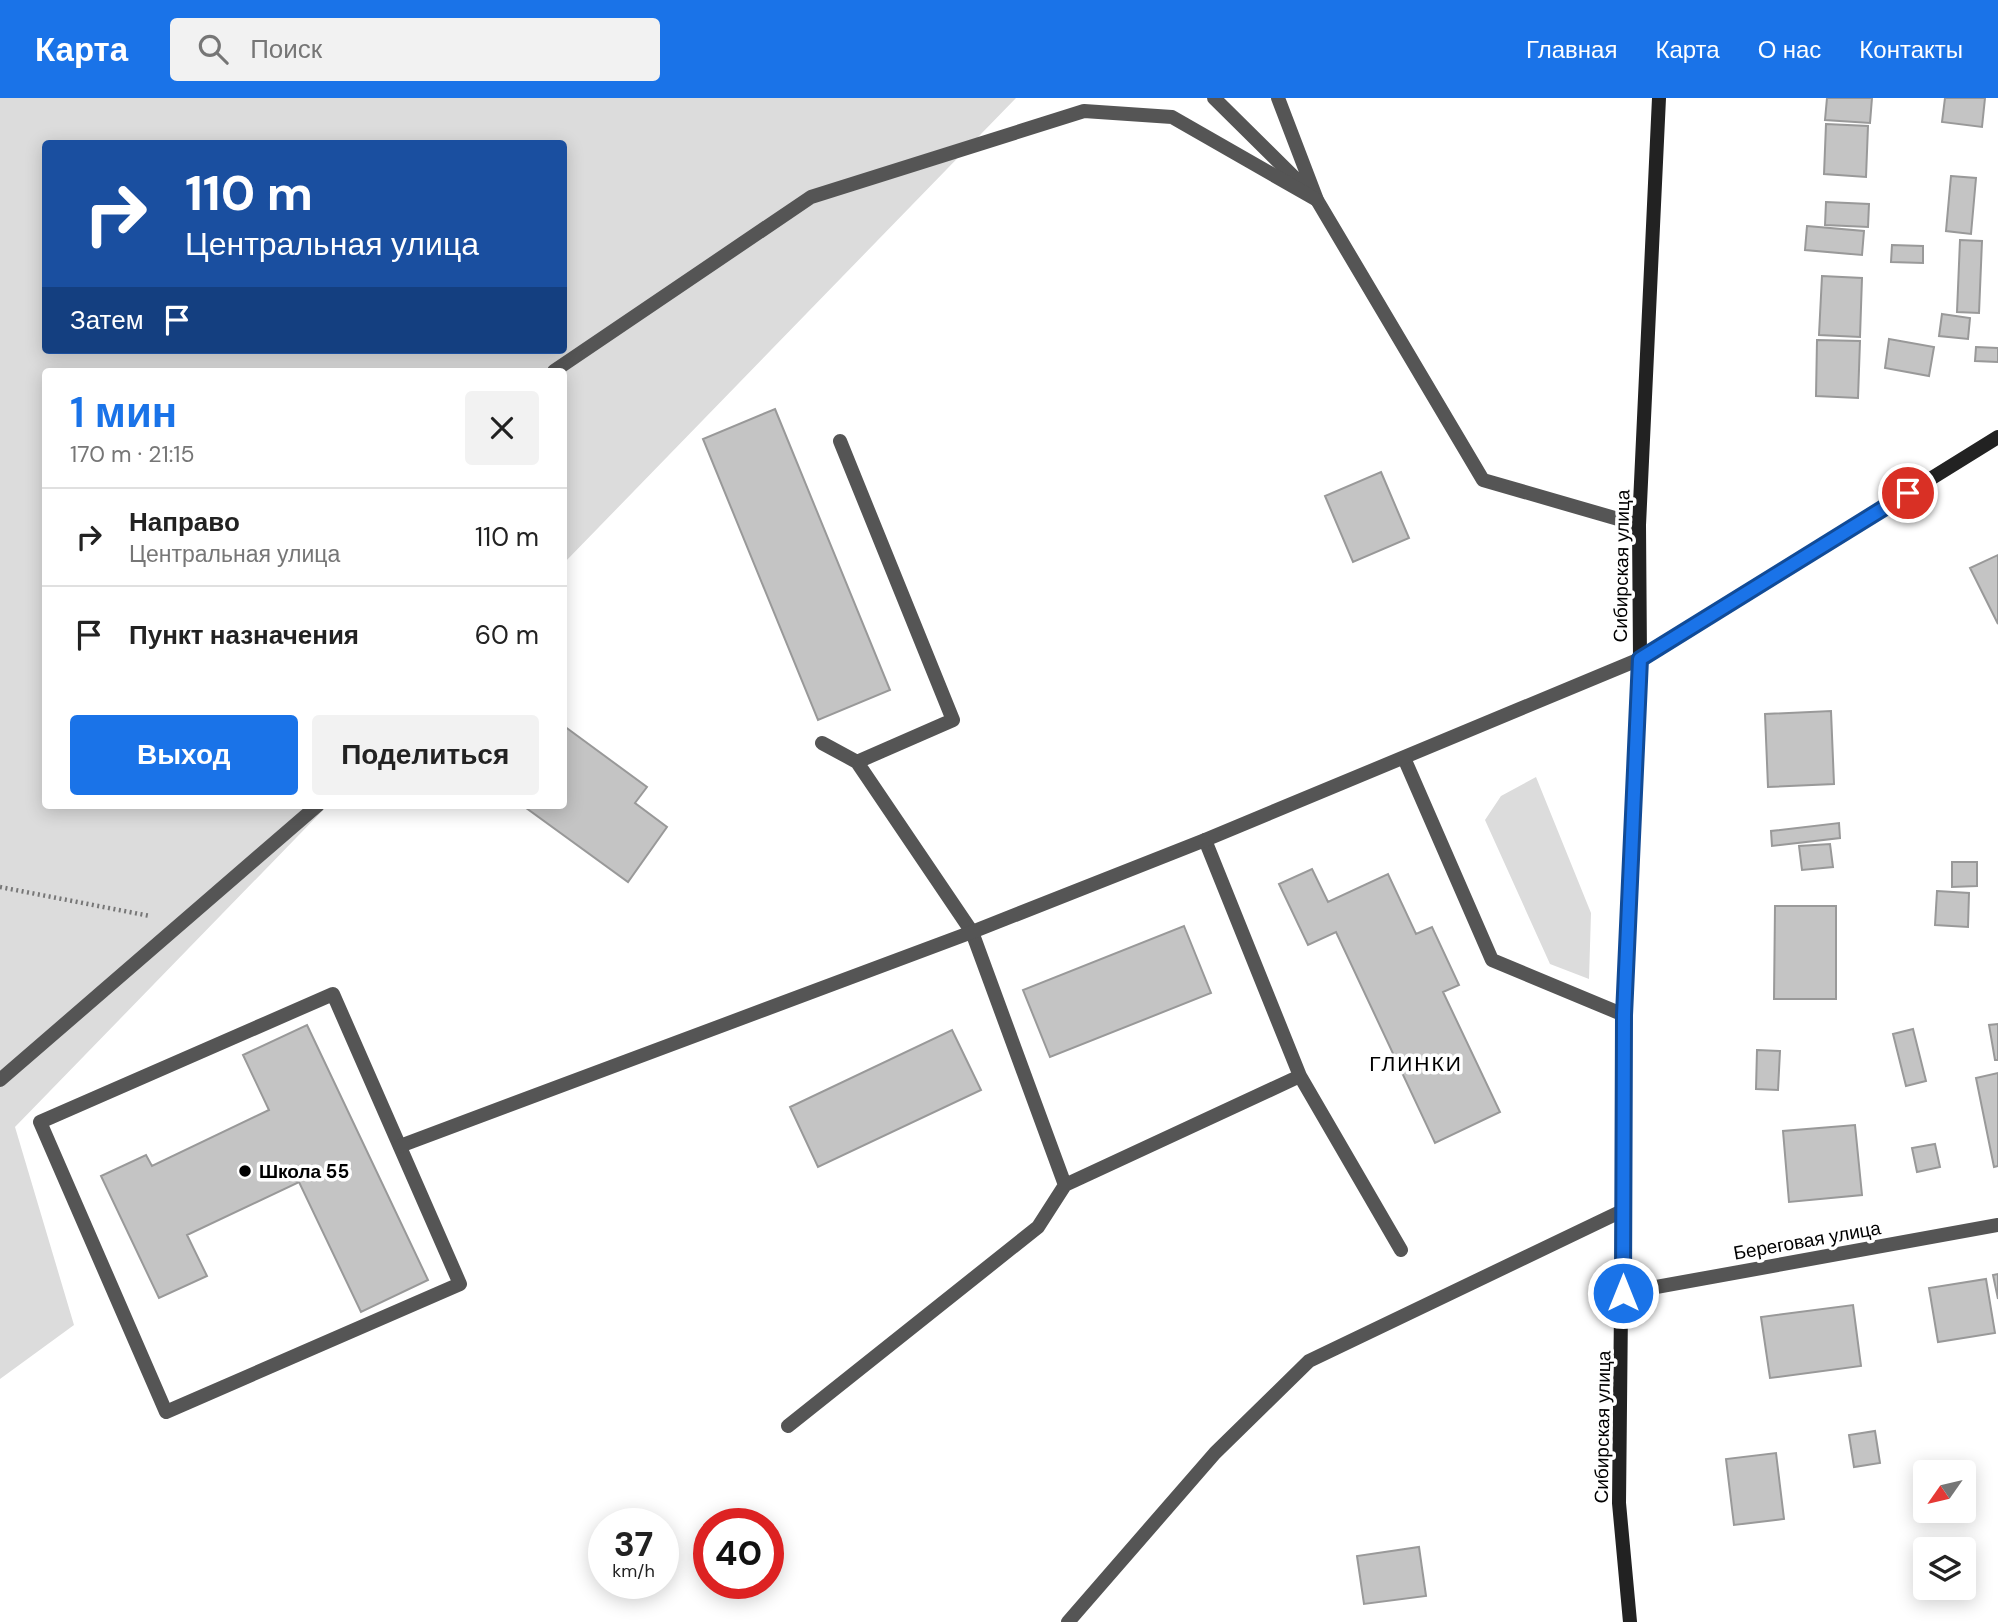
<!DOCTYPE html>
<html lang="ru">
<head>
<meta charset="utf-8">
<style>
  body { margin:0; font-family:"DM Sans",sans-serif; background:#f2f2f2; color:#222; height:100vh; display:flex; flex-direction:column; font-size:26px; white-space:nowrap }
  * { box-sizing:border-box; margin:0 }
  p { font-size:23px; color:#767676 }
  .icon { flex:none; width:38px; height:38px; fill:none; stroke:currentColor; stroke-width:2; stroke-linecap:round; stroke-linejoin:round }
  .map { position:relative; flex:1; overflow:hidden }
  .drawer { position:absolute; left:42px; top:270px; width:525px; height:441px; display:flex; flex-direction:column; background:#fff; border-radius:7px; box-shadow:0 4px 18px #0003 }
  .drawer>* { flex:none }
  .hud { position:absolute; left:42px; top:42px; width:525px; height:214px; border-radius:7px; box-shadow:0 4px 18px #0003; background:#1a4fa0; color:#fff; overflow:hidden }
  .needle { width:46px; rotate:236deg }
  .fabs { position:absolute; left:1913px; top:1362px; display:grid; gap:14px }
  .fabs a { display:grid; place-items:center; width:63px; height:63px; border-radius:7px; background:#fff; box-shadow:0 4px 18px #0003; font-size:35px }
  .speed { position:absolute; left:588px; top:1410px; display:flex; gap:14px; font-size:35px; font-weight:700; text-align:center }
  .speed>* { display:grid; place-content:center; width:91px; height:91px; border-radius:50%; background:#fff; box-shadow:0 4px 18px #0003; line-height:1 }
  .speed small { font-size:18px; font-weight:400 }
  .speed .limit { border:10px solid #d22; background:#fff; color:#111 }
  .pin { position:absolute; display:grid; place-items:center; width:60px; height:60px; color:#fff; margin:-30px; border:4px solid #fff; border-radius:50%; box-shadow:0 2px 7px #0007 }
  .me { position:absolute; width:77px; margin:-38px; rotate:0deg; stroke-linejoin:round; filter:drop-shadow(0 0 5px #0008) }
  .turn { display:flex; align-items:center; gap:24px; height:147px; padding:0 28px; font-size:32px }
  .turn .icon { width:91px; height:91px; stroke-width:2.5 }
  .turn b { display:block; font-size:49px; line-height:60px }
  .then { display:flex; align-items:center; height:66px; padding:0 28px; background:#0003; gap:14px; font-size:26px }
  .round { display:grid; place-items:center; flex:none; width:74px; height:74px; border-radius:7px; background:#f2f2f2 }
  .headline { display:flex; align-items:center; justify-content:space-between; height:119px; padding:0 28px }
  h1 { font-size:42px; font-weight:600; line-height:52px; color:#1a73e8 }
  .button { display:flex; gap:14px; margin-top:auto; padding:14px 28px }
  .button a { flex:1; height:80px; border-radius:7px; background:#1a73e8; color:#fff; font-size:28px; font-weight:600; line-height:80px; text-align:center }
  .button a+a { background:#f2f2f2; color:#222 }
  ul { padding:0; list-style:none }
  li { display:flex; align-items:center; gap:21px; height:98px; padding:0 28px; border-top:2px solid #e0e0e0 }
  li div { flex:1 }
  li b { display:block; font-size:26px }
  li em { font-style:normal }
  header { display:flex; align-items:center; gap:42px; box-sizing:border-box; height:98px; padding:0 35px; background:#1a73e8; color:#fff }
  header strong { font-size:33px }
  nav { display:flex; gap:38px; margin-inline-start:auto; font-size:24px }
  .search { width:490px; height:63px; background:#f2f2f2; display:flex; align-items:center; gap:18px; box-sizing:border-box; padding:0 24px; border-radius:7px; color:#767676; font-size:26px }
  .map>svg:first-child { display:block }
  .green { fill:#dcdcdc; fill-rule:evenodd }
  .building { fill:#c4c4c4; stroke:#999; stroke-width:2 }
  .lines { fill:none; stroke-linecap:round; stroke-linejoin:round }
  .path { stroke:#777; stroke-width:4.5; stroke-dasharray:2 3.5; stroke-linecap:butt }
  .lane { stroke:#555; stroke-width:14 }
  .street { stroke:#555; stroke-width:14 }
  .secondary { stroke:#222; stroke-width:14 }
  .route-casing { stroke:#114b97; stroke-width:18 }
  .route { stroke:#1a73e8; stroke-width:12 }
  .poi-dot { fill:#000; stroke:#fff; stroke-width:2.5 }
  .labels { text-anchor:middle; stroke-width:7; stroke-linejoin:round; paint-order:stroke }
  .street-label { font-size:19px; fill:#000; stroke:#fff }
  .poi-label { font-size:19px; font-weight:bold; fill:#000; stroke:#fff; text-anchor:start }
  .neighbourhood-label { font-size:21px; letter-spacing:2px; fill:#000; stroke:#fff }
</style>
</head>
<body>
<header>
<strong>Карта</strong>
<div class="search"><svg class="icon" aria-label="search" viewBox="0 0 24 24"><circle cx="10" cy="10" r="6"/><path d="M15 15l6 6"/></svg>Поиск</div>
<nav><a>Главная</a><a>Карта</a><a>О нас</a><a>Контакты</a></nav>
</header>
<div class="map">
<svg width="1998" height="1524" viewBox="0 0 1998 1524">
  <rect width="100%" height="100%" fill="#fff"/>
  <path class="green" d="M0 0H1016L564 465V273H46V707H328L15 1029 74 1227 0 1281ZM46 46H564V252H46Z
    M1536 679 1591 815 1589 881 1550 866 1485 722 1501 698Z"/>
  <path class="building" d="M1827 0H1872L1870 25 1825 22Z
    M1945 0H1985L1982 29 1942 24Z
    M1826 26 1868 28 1866 79 1824 76Z
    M1951 78 1976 80 1971 136 1946 133Z
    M1826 104 1869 106 1868 129 1825 127Z
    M1807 128 1864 133 1862 157 1805 152Z
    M1960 142 1982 143 1979 215 1957 214Z
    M1892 147 1923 148V165L1891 164Z
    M1822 178 1862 180 1860 239 1819 237Z
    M1942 216 1970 220 1968 241 1939 238Z
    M1889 241 1934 249 1929 278 1885 270Z
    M1817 242 1860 243 1858 300 1816 298Z
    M1976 249 1998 250V264L1975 263Z
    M775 311 890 592 818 622 703 341Z
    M1381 374 1409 440 1353 464 1325 398Z
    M1998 457V526L1970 470Z
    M1831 613 1834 686 1768 689 1765 616Z
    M564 628 647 689 635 705 667 729 628 784 522 707H564Z
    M1839 725 1840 740 1772 748 1771 733Z
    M1830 746 1833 769 1802 772 1799 748Z
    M1952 764H1977V788L1952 789Z
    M1312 771 1328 804 1388 776 1416 836 1432 829 1459 887 1443 894 1500 1014 1435 1045 1336 834 1308 847 1279 786Z
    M1937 793 1969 795 1968 829 1935 827Z
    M1775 808H1836V901H1774Z
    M1184 828 1211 895 1050 959 1023 892Z
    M1998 926V962H1995L1989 927Z
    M307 927 428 1182 361 1214 299 1084 187 1137 207 1178 159 1200 101 1078 146 1057 152 1068 269 1012 243 957Z
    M1913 931 1926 983 1906 988 1893 936Z
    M952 932 981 992 818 1069 790 1009Z
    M1757 952 1780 953 1778 992 1756 991Z
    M1998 975V1068L1994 1069 1976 980Z
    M1855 1027 1862 1097 1789 1104 1783 1033Z
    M1935 1046 1940 1069 1917 1074 1912 1050Z
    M1998 1176V1201L1993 1177Z
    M1986 1181 1995 1235 1938 1244 1929 1190Z
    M1853 1207 1861 1268 1770 1280 1761 1219Z
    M1875 1333 1880 1365 1854 1369 1849 1337Z
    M1776 1355 1784 1421 1734 1427 1726 1361Z
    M1419 1449 1426 1498 1364 1506 1357 1458Z"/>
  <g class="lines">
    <path class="path" d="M0 789 150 818"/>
    <path class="lane" d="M1214 0 1311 96
      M1278 0 1317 102 1483 382 1639 427
      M840 343 953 622 857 664 972 834 1065 1087
      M822 645 857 664
      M1404 660 1492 862 1624 917
      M1205 742 1300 978 1401 1152
      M333 896 460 1186 166 1314 40 1024Z
      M788 1328 1038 1129 1065 1087 1300 978"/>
    <path class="street" d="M554 273 811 99 1084 13 1172 19 1317 102
      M0 982 318 707
      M400 1048 972 834 1205 742 1640 561
      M1623 1195 1998 1127
      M1068 1524 1215 1355 1309 1263 1622 1113"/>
    <path class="secondary" d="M1640 561 1998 339
      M1630 1524 1619 1405 1624 917 1640 561 1639 427 1659 0"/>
  </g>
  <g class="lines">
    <defs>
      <path id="route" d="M1623 1195 1624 917 1640 561 1908 395"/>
    </defs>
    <use href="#route" class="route-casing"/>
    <use href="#route" class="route"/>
  </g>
  <circle class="poi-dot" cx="245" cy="1073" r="7"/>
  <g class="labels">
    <g class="street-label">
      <text transform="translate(1621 468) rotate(-89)" y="7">Сибирская улица</text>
      <text transform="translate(1807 1142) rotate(-10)" y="7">Береговая улица</text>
      <text transform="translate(1602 1329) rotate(-89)" y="7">Сибирская улица</text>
    </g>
    <g class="poi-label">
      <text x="259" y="1080">Школа 55</text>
    </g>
    <g class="neighbourhood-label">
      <text x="1416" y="973">ГЛИНКИ</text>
    </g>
  </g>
</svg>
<div class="fabs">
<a><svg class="needle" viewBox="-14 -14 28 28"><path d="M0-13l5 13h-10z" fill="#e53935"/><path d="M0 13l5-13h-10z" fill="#767676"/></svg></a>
<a><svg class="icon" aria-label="layers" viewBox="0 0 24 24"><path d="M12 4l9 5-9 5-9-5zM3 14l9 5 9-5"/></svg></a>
</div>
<div class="speed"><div>37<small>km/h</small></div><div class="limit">40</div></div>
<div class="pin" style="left:1908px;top:395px;background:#d93025"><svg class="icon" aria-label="arrive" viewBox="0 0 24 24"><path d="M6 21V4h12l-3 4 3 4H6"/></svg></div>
<svg class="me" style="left:1623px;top:1195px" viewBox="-20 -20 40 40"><circle r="17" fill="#1a73e8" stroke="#fff" stroke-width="3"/><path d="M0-11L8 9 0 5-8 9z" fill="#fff"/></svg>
<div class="hud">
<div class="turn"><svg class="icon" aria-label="right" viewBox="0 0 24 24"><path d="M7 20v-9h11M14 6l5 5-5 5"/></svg><div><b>110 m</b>Центральная улица</div></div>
<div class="then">Затем<svg class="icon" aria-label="arrive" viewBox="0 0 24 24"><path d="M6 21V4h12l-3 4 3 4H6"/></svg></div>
</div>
<section class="drawer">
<div class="headline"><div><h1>1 мин</h1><p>170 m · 21:15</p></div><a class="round"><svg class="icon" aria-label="close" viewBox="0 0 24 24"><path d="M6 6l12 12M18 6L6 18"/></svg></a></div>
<ul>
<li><svg class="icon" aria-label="right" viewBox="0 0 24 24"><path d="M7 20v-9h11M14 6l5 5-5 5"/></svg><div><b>Направо</b><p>Центральная улица</p></div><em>110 m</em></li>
<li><svg class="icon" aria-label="arrive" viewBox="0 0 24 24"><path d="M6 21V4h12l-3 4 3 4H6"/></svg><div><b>Пункт назначения</b></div><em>60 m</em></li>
</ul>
<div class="button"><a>Выход</a><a>Поделиться</a></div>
</section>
</div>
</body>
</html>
